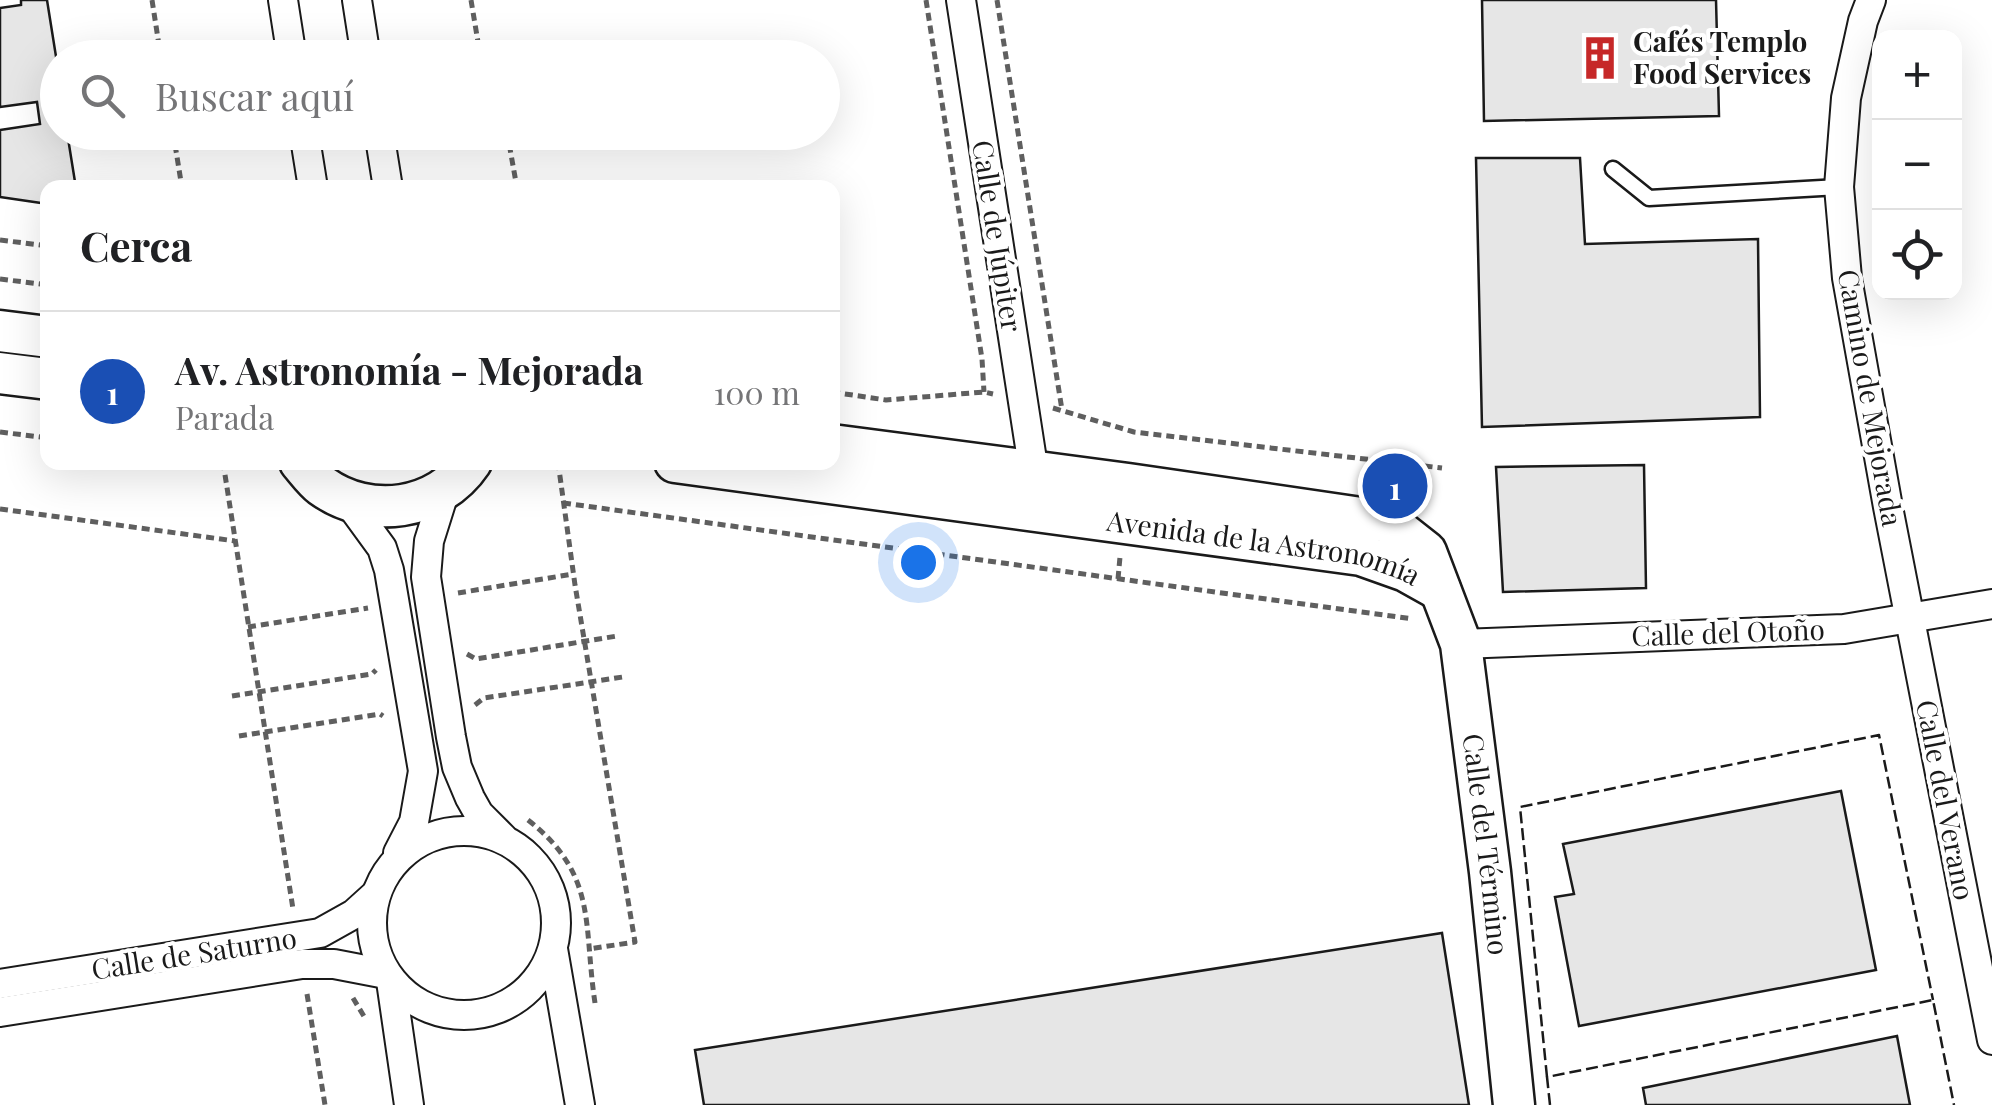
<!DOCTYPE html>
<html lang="es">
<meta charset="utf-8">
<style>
body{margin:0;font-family:"Playfair Display",serif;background:#f6f6f6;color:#202124}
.controls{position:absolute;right:30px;top:30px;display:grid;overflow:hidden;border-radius:20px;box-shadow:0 10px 40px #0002}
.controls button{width:90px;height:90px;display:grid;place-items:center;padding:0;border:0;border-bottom:2px solid #e0e0e0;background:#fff;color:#202124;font:50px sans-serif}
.you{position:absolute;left:918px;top:562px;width:35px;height:35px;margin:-25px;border:8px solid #fff;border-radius:50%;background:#1a73e8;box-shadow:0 0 0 15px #1a73e833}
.badge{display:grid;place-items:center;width:65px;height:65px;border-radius:50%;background:#db2777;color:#fff;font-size:32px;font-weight:700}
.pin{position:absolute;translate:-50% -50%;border:5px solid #fff;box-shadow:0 2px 10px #0006}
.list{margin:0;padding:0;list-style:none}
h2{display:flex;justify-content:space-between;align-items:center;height:130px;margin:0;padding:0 40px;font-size:42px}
h2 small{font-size:32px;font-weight:400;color:#757577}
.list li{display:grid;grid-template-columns:65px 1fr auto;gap:30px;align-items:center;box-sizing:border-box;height:160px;padding:0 40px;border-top:2px solid #e0e0e0}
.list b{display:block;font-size:38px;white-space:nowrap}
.list p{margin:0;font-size:32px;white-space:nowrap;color:#757577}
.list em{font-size:32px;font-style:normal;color:#757577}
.icon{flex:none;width:55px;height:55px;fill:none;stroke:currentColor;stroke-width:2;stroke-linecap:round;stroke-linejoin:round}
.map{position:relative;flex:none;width:1992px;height:1105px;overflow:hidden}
.search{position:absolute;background:#fff;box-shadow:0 10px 40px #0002;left:40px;top:40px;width:800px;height:110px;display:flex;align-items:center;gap:25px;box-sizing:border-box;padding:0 35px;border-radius:55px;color:#757577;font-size:38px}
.panel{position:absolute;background:#fff;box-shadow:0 10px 40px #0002;left:40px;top:180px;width:800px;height:290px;border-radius:20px}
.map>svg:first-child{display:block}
.building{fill:#e6e6e6;stroke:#1a1a1a;stroke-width:2.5}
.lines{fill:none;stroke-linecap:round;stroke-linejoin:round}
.lane-casing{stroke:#1a1a1a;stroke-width:19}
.street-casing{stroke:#1a1a1a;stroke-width:32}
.secondary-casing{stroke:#1a1a1a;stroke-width:45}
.path{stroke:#5f5f5f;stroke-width:5;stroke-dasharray:8 5;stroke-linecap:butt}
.lane{stroke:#fff;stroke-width:14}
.street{stroke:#fff;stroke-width:28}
.secondary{stroke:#fff;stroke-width:40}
.fence{stroke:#1a1a1a;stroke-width:2.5;stroke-dasharray:12 5;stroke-linecap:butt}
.labels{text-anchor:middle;stroke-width:8;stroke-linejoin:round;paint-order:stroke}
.poi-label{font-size:28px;font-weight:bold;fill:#1a1a1a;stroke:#fff;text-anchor:start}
.street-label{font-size:28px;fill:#1a1a1a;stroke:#fff}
</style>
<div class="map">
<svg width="1992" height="1105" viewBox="0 0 1992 1105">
<rect width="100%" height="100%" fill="#fff"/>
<g class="building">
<polygon points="21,0 47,0 58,69 58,132 67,132 76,188 48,188 48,204 0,197 0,130 40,124 37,102 0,107 0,8 21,5"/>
<polygon points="1482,0 1716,0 1719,116 1484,121"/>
<polygon points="1476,158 1580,158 1585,244 1758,239 1760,417 1482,427"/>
<polygon points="1644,465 1646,588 1503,592 1496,467"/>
<polygon points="1841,791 1876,970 1579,1026 1555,897 1574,894 1563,844"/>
<polygon points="1442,933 1469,1105 704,1105 695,1050"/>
<polygon points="1897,1036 1910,1105 1646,1105 1643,1088"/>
</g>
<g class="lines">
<g class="lane-casing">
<polyline id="lane" points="1613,169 1649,198 1839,187"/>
</g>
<g class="street-casing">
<g id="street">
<polyline points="283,0 292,58"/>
<polyline points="357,0 366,58"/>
<polyline points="961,0 1034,473"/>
<polyline points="1871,0 1863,21 1846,98 1839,187 1847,278 1888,507 1992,1040"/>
<polyline points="304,132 313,188"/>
<polyline points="379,132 388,188"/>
<polyline points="445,490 429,541 426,577 451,737 457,767 470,798 479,814 503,838"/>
<polyline points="347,500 382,548 389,570 423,771 414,822 398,853"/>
<polyline points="1461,644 1844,629 1992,604"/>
<circle cx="464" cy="923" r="92"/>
<polyline points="553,949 580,1105"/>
<polyline points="391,981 409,1105"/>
<polyline points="0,984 320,933 354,914 375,895"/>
<polyline points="0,1012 302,964 334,964 386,974"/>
</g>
</g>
<g class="secondary-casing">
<g id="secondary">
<polyline points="0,331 48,337"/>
<polyline points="0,373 48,379"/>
<path id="s1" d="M832,445L1128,484L1388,522L1426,552L1461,644L1490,872L1514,1105"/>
<path d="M300,462C307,470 314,480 322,486C369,520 438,511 471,462"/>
<path id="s2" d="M675,462L1361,555L1406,571L1440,590"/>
</g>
</g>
<g class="path">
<polyline points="152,0 161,58"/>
<polyline points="471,0 478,42 492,58"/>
<polyline points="926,0 982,359 984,392"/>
<polyline points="997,0 1062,410"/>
<polyline points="173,132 182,188"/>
<polyline points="507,132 517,188"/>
<polyline points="0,240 48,246"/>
<polyline points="0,279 48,285"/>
<polyline points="832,392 886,400 984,392 993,394"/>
<polyline points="1053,408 1134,432 1442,468"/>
<polyline points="0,432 48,438"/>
<polyline points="223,462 293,909"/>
<polyline points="558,462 575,585 635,942 589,949"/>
<polyline points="563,503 1413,619"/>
<polyline points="0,509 235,541"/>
<polyline points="1118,579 1120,557"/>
<polyline points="458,593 573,574"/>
<polyline points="248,627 368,608"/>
<polyline points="467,654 476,659 617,636"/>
<polyline points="232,696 372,674 376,670"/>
<polyline points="475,705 484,698 623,677"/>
<polyline points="239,736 380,714 383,716"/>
<path d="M528,820C598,875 583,924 595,1003"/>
<polyline points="307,994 325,1105"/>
<polyline points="353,998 365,1018"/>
</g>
<use href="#lane" class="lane"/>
<use href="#street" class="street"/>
<use href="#secondary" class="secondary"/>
<g class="fence">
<polyline points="1547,1077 1520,807 1879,735 1933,1000"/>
<polyline points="1550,1105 1547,1077 1933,1000 1954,1105"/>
</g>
</g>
<defs>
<g id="building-bare" transform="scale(3.45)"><path d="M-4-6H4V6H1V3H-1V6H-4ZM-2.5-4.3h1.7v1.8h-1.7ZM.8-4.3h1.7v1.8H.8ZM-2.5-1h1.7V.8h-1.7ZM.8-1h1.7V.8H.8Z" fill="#c62828" stroke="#fff" stroke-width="2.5" paint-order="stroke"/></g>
</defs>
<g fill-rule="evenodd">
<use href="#building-bare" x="1600" y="58"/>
</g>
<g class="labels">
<g class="poi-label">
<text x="1633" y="52">Cafés Templo<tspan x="1633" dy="32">Food Services</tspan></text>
</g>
<g class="street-label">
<text transform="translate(997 236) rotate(81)" y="10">Calle de Júpiter</text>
<text transform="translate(1870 398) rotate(80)" y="10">Camino de Mejorada</text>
<text dy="10" stroke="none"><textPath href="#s2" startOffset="595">Avenida de la Astronomía</textPath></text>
<text transform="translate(1728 633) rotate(-2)" y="10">Calle del Otoño</text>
<text transform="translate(1945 800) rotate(79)" y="10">Calle del Verano</text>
<text dy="10" stroke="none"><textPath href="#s1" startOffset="910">Calle del Término</textPath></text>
<text transform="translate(194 954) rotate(-9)" y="10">Calle de Saturno</text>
</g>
</g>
</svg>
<div class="controls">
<button>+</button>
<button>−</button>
<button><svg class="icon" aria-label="locate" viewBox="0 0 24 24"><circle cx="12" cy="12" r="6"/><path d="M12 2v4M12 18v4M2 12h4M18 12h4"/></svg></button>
</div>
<div class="you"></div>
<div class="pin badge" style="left:1395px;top:486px;background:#1a4fb4">1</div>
<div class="search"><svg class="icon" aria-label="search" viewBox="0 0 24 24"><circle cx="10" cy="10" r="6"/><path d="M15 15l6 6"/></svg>Buscar aquí</div>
<section class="panel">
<h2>Cerca<small></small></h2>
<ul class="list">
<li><span class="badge" style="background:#1a4fb4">1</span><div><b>Av. Astronomía - Mejorada</b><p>Parada</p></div><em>100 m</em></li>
</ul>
</section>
</div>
